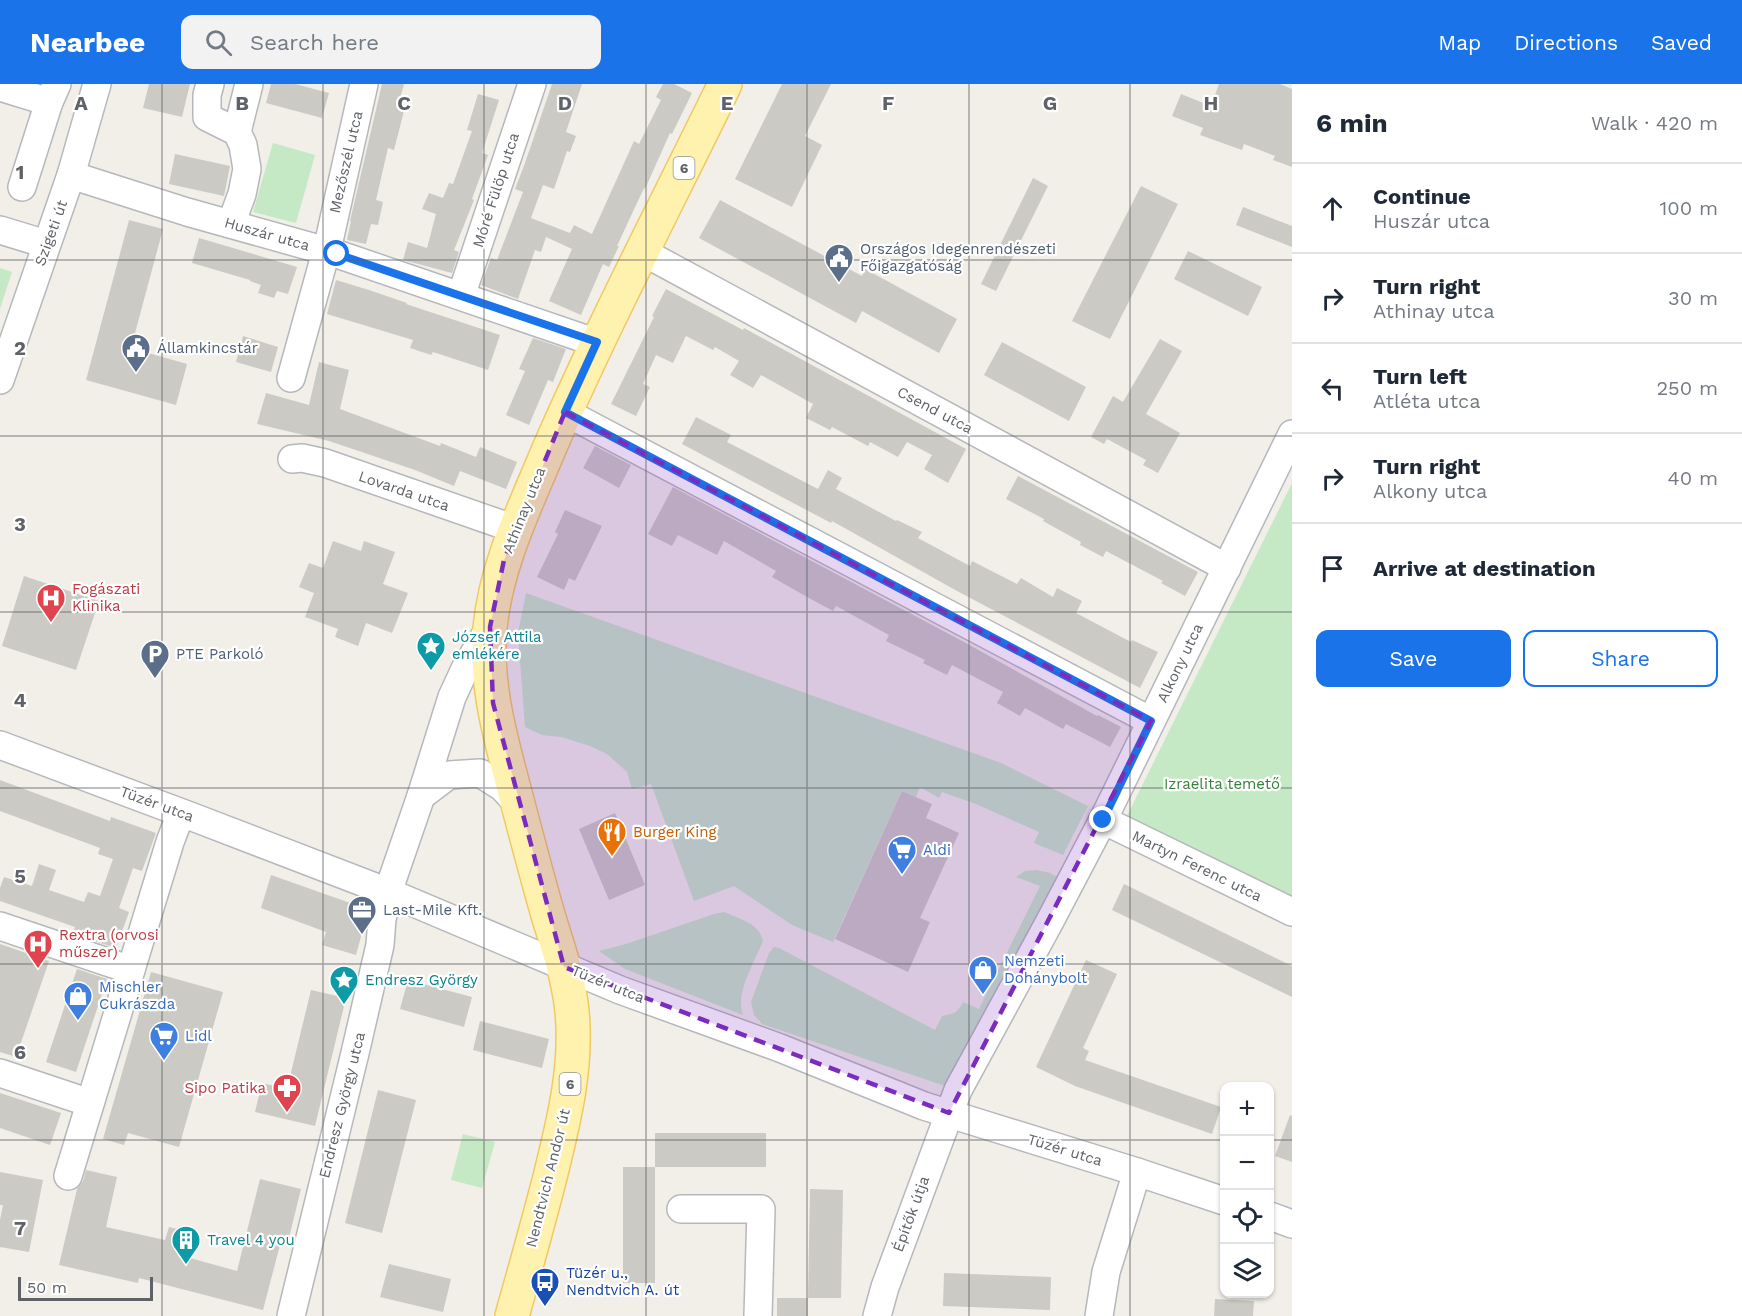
<!DOCTYPE html>
<meta charset="utf-8">
<style>
body{margin:0;font-family:"Work Sans",sans-serif;background:#f2f2f3;color:#1f2937}
.controls{position:absolute;right:18px;bottom:18px;display:grid;overflow:hidden;border-radius:12px;box-shadow:0 2px 4px #0004}
.controls button{width:54px;height:54px;display:grid;place-items:center;padding:0;border:0;border-bottom:2px solid #e0e1e3;background:#fff;color:#1f2937;font:30px sans-serif}
.scale{position:absolute;left:18px;bottom:15px;width:135px;box-sizing:border-box;padding-left:6px;border:3px solid #5f6368;border-top:0;font-size:16px;line-height:21px;white-space:nowrap;color:#5f6368;-webkit-text-stroke:4px #fff;paint-order:stroke}
.stop{position:absolute;width:18px;height:18px;margin:-14px;border:4px solid #1a73e8;border-radius:50%;background:#fff}
.stop.end{background:#1a73e8;border-color:#fff;box-shadow:0 2px 6px #0008}
.list{margin:0;padding:0;list-style:none}
h2{display:flex;justify-content:space-between;align-items:center;height:78px;margin:0;padding:0 24px;font-size:26px}
h2 small{font-size:20px;font-weight:400;color:#747a83}
.list li{display:grid;grid-template-columns:39px 1fr auto;gap:18px;align-items:center;box-sizing:border-box;height:90px;padding:0 24px;border-top:2px solid #e0e1e3}
.list b{display:block;font-size:22px;white-space:nowrap}
.list p{margin:0;font-size:20px;white-space:nowrap;color:#747a83}
.list em{font-size:20px;font-style:normal;color:#747a83}
.actions{display:flex;gap:12px;padding:18px 24px}
.actions a{flex:1;padding:14px 0;border:2px solid #1a73e8;border-radius:12px;text-align:center;font-size:21px;color:#1a73e8}
.actions .main{background:#1a73e8;color:#fff}
.icon{flex:none;width:33px;height:33px;fill:none;stroke:currentColor;stroke-width:2;stroke-linecap:round;stroke-linejoin:round}
.map{position:relative;flex:none;width:1292px;height:1232px;overflow:hidden}
header{display:flex;align-items:center;gap:36px;box-sizing:border-box;height:84px;padding:0 30px;background:#1a73e8;color:#fff}
header strong{font-size:28px}
nav{display:flex;gap:33px;margin-inline-start:auto;font-size:21px}
.search{width:420px;height:54px;background:#f2f2f3;display:flex;align-items:center;gap:15px;box-sizing:border-box;padding:0 21px;border-radius:12px;color:#747a83;font-size:22px}
main{display:flex}
aside{flex:1;background:#fff}
.map>svg:first-child{display:block}
.green{fill:#c5e8c5}
.building{fill:#cccac5}
.lines{fill:none;stroke-linecap:round;stroke-linejoin:round}
.minor-casing{stroke:#b5b8bc;stroke-width:30}
.major-casing{stroke:#f2c960;stroke-width:36}
.minor{stroke:#fff;stroke-width:27}
.major{stroke:#fff2af;stroke-width:33}
.route{stroke:#1a73e8;stroke-width:8}
.marked{fill:#7b2cbf;fill-opacity:0.2;stroke:#7b2cbf;stroke-width:4.5;stroke-dasharray:12 8;stroke-linejoin:round}
.grid{fill:none;stroke:#5f6368;stroke-width:1.5;stroke-opacity:0.55}
.labels{text-anchor:middle;stroke-width:4.5;stroke-linejoin:round;paint-order:stroke}
.shield{fill:#fff;stroke:#8f9295;stroke-width:1.5}
.shield-label{font-size:14px;font-weight:bold;fill:#5f6368}
.street-label{font-size:15px;fill:#5f6368;stroke:#fff}
.service-label{font-size:15px;fill:#4e5e75;stroke:#fff;text-anchor:start}
.health-label{font-size:15px;fill:#be3a42;stroke:#fff;text-anchor:start}
.culture-label{font-size:15px;fill:#0d838f;stroke:#fff;text-anchor:start}
.park-label{font-size:15px;fill:#348238;stroke:#fff}
.food-label{font-size:15px;fill:#c56008;stroke:#fff;text-anchor:start}
.shop-label{font-size:15px;fill:#366cbe;stroke:#fff;text-anchor:start}
.transit-label{font-size:15px;fill:#164399;stroke:#fff;text-anchor:start}
.grid-label{font-size:20px;text-anchor:middle;font-weight:bold;fill:#5f6368;stroke:#fff;stroke-width:4.5;stroke-linejoin:round;paint-order:stroke}
</style>
<header>
<strong>Nearbee</strong>
<div class="search"><svg class="icon" aria-label="search" viewBox="0 0 24 24"><circle cx="10" cy="10" r="6"/><path d="M15 15l6 6"/></svg>Search here</div>
<nav><a>Map</a><a>Directions</a><a>Saved</a></nav>
</header>
<main>
<div class="map">
<svg width="1292" height="1232" viewBox="0 0 1292 1232">
<rect width="100%" height="100%" fill="#f1efe8"/>
<g class="green">
<polygon points="273,59 315,71 296,139 253,128"/>
<polygon points="0,184 12,188 0,225"/>
<polygon points="1292,399 1292,812 1127,732"/>
<polygon points="526,509 1001,679 1088,722 1063,771 1034,759 1039,748 976,720 942,708 939,714 920,703 916,713 902,707 833,858 792,841 734,802 694,817 651,700 632,705 627,688 607,670 590,662 561,653 542,651 525,643 518,549"/>
<path d="M1037,786L1050,789L1060,794L948,1003L762,940L754,931L751,918L769,869L774,863L779,864L935,946L942,932C953,930 958,929 963,918L979,925L1040,802L1016,793L1025,787Z"/>
<path d="M724,828C740,835 759,839 763,857C754,879 735,909 743,931L625,885L599,867L626,860L714,830Z"/>
<polygon points="463,1050 495,1058 482,1104 451,1096"/>
</g>
<g class="building">
<polygon points="149,0 190,0 182,33 143,24"/>
<polygon points="271,0 295,0 329,9 322,34 266,19"/>
<polygon points="382,0 404,0 398,22 405,23 394,66 388,64 376,116 383,118 378,141 371,140 366,160 347,156 351,137 350,137"/>
<polygon points="552,0 582,0 566,48 576,52 570,68 567,67 554,105 543,101 531,134 570,149 574,141 592,150 634,57 639,60 661,16 656,13 663,0 674,0 692,9 672,50 670,49 645,105 644,104 617,162 619,162 609,183 603,180 581,231 549,217 572,165 546,153 541,168 535,166 518,215 481,201 491,174 497,176 523,108 515,105 525,79"/>
<polygon points="782,0 831,0 805,52 822,61 792,123 735,95"/>
<polygon points="1219,0 1280,0 1292,5 1292,83 1273,76 1275,72 1244,60 1242,66 1200,51 1203,44 1172,32 1181,10 1211,22"/>
<polygon points="478,10 499,16 482,69 488,71 472,115 474,116 454,166 459,168 452,189 403,176 408,158 427,164 436,130 422,125 429,109 443,114 449,99 453,100 472,47 467,46"/>
<polygon points="175,70 230,82 224,112 169,100"/>
<polygon points="1033,94 1048,102 996,207 981,200"/>
<polygon points="1141,102 1178,120 1110,255 1072,237"/>
<polygon points="720,116 862,192 865,185 957,235 939,269 862,227 856,239 699,154"/>
<polygon points="1243,123 1292,142 1292,163 1236,141"/>
<polygon points="129,136 163,145 131,264 187,280 176,321 86,296"/>
<polygon points="199,154 297,183 288,210 277,207 274,214 258,209 261,201 250,197 250,196 192,179"/>
<polygon points="1188,167 1262,203 1248,232 1174,195"/>
<polygon points="336,196 369,206 407,219 406,220 500,251 488,286 433,268 431,271 410,264 413,256 327,230"/>
<polygon points="666,205 743,246 744,244 966,365 948,399 924,385 932,371 907,358 898,373 870,358 868,362 832,343 830,346 806,334 813,320 761,291 753,304 730,291 739,277 715,263 713,266 686,252 673,279 656,271 643,300 650,303 636,332 611,320 654,233 652,232"/>
<polygon points="243,252 278,263 271,288 236,278"/>
<polygon points="533,254 566,265 553,298 548,296 529,341 506,331 525,287 519,285"/>
<polygon points="1160,255 1182,267 1146,330 1180,349 1158,389 1143,381 1146,376 1107,355 1104,360 1091,353 1113,312 1123,318"/>
<polygon points="1002,258 1086,303 1069,337 984,291"/>
<polygon points="319,278 349,286 340,325 440,362 441,359 476,373 480,363 517,378 506,405 460,387 454,402 415,386 329,357 257,340 266,309 309,321"/>
<polygon points="696,333 731,351 727,358 818,405 828,386 842,394 836,405 896,437 897,436 922,448 918,454 970,482 972,477 1017,500 1021,494 1053,513 1057,504 1082,517 1076,529 1131,558 1132,556 1158,568 1140,604 957,507 832,437 831,439 682,360"/>
<polygon points="595,362 631,381 619,404 583,384"/>
<polygon points="1018,392 1198,488 1185,512 1161,499 1163,497 1106,467 1103,473 1080,461 1081,458 1043,437 1044,435 1006,415"/>
<polygon points="673,403 964,558 1097,632 1098,631 1121,643 1110,663 1066,640 1063,645 1025,624 1020,632 997,619 1003,608 952,581 947,591 923,579 925,576 886,557 889,551 836,522 833,527 809,514 772,493 776,487 724,457 717,471 678,451 672,462 648,450"/>
<polygon points="565,426 602,442 575,497 569,494 564,506 537,493 558,450 555,448"/>
<polygon points="333,457 361,467 364,457 395,468 383,500 408,509 392,549 366,539 358,562 335,553 338,545 305,533 314,509 299,503 309,479 323,484"/>
<polygon points="24,492 99,517 76,586 2,562"/>
<polygon points="0,696 110,737 111,733 156,749 142,787 133,784 119,824 129,828 116,864 73,850 75,843 0,817 0,804 4,793 32,802 39,780 56,786 49,806 84,818 88,808 100,812 113,775 98,770 100,764 0,727"/>
<polygon points="902,707 932,720 926,734 959,749 920,834 930,838 908,888 835,855"/>
<polygon points="615,729 645,801 609,816 579,745"/>
<polygon points="271,791 356,821 366,834 356,871 322,861 326,848 261,824"/>
<polygon points="1124,800 1292,882 1292,913 1112,826"/>
<polygon points="0,860 49,877 16,973 0,968"/>
<polygon points="1086,876 1117,890 1083,964 1089,967 1085,976 1221,1023 1212,1050 1075,1002 1036,983"/>
<polygon points="77,885 107,895 76,988 46,978"/>
<polygon points="151,888 223,908 179,1063 128,1049 124,1061 103,1055"/>
<polygon points="408,896 472,913 464,943 400,925"/>
<polygon points="311,906 346,914 315,1042 255,1028 262,999 287,1005"/>
<polygon points="480,937 549,955 542,984 473,966"/>
<polygon points="378,1006 416,1016 382,1149 345,1139"/>
<polygon points="0,1009 61,1029 50,1061 0,1044"/>
<polygon points="1290,1031 1292,1032 1292,1078 1275,1072"/>
<polygon points="655,1049 766,1049 766,1083 655,1083 655,1199 623,1199 623,1083 655,1083"/>
<polygon points="86,1086 117,1093 106,1143 165,1156 169,1143 196,1150 190,1174 237,1187 260,1095 301,1105 287,1162 280,1161 263,1226 139,1194 138,1199 59,1181 77,1105 83,1097"/>
<polygon points="0,1088 43,1096 29,1168 0,1163 0,1136 3,1121 0,1121"/>
<polygon points="810,1105 843,1106 841,1214 808,1214"/>
<polygon points="389,1180 451,1195 443,1228 380,1213"/>
<polygon points="944,1189 1051,1193 1050,1226 943,1222"/>
<rect x="777" y="1214" width="31" height="18"/>
<polygon points="1215,1215 1254,1217 1253,1232 1214,1232"/>
</g>
<g class="lines">
<g class="minor-casing">
<g id="minor">
<polyline points="210,0 207,11 207,33 237,48 243,61 247,85 242,110 231,140"/>
<polyline points="0,3 49,18 57,0"/>
<polyline points="237,48 249,0"/>
<polyline points="71,91 187,128 337,170 597,259"/>
<polyline points="22,103 49,18"/>
<polyline points="0,146 46,160"/>
<polyline points="643,168 1227,484"/>
<polyline points="461,212 532,0"/>
<polyline points="291,294 329,157 364,0"/>
<polyline points="0,296 71,91 97,0"/>
<polyline points="565,328 1151,637"/>
<polyline points="292,375 302,374 325,379 515,445"/>
<polyline points="0,661 190,732 388,808 620,906 780,964 924,1022 1137,1088 1224,1117"/>
<polyline points="421,712 449,691 480,689 502,703 517,719"/>
<polyline points="1103,736 1292,828"/>
<polyline points="0,842 131,886"/>
<polyline points="0,989 90,1019"/>
<polyline points="68,1092 170,758 181,729"/>
<polyline points="681,1125 761,1125 758,1232"/>
<polyline points="1270,1132 1292,1140"/>
<polyline points="291,1232 355,969 380,861 382,835 388,808 421,712 452,613 465,585 490,543"/>
<polyline points="877,1232 885,1203 958,1006 1050,837 1103,736 1292,350"/>
<polyline points="1099,1232 1106,1188 1137,1088"/>
</g>
</g>
<g class="major-casing">
<path id="major" d="M512,1232C525,1186 538,1140 550,1093C564,1037 579,977 571,919C567,889 557,860 548,831C536,789 525,747 514,705C500,652 485,600 490,544C496,481 525,423 549,365C603,241 666,121 725,0"/>
</g>
<use href="#minor" class="minor"/>
<use href="#major" class="major"/>
</g>
<g class="lines">
<polyline class="route" points="337,170 597,258 565,328 1151,637 1103,736"/>
</g>
<path class="marked" d="M565,328L1151,637L949,1029L564,883L493,619L490,543L504,476Z"/>
<path class="grid" d="M162,0V1232M323,0V1232M484,0V1232M646,0V1232M807,0V1232M969,0V1232M1130,0V1232M0,176H1292M0,352H1292M0,528H1292M0,704H1292M0,880H1292M0,1056H1224M1270,1056H1292"/>
<defs>
<g id="civic-pin" transform="scale(1.5)"><path d="M0 17L-7.5 6A9.5 9.5 0 1 1 7.5 6Z" fill="#5c6f8a" stroke="#fff"/><path d="M-.6-6.5H3V-4.5H.6V-3L4-1V1h2V6H-6V1h2V-1L-.6-3ZM-1.2 2.5V6h2.4V2.5Z" fill="#fff"/></g>
<g id="hospital-pin" transform="scale(1.5)"><path d="M0 17L-7.5 6A9.5 9.5 0 1 1 7.5 6Z" fill="#e0444e" stroke="#fff"/><path d="M-5-5h3v3.5h4V-5h3V5h-3V1.5h-4V5h-3Z" fill="#fff"/></g>
<g id="sight-pin" transform="scale(1.5)"><path d="M0 17L-7.5 6A9.5 9.5 0 1 1 7.5 6Z" fill="#0f9aa8" stroke="#fff"/><path d="M0-6L1.8-2.2L6-1.7L2.9 1.2L3.7 5.4L0 3.3L-3.7 5.4L-2.9 1.2L-6-1.7L-1.8-2.2Z" fill="#fff"/></g>
<g id="parking-pin" transform="scale(1.5)"><path d="M0 17L-7.5 6A9.5 9.5 0 1 1 7.5 6Z" fill="#5c6f8a" stroke="#fff"/><path d="M-3.5-5.5H1a3.5 3.5 0 0 1 0 7H-1V5.5H-3.5ZM-1-3.4V-.6H.8a1.4 1.4 0 0 0 0-2.8Z" fill="#fff"/></g>
<g id="restaurant-pin" transform="scale(1.5)"><path d="M0 17L-7.5 6A9.5 9.5 0 1 1 7.5 6Z" fill="#e8710a" stroke="#fff"/><path d="M-5-6h1v4h1v-4h1v4h1v-4h1v5L-1.5 .5V6h-2V.5L-5-1ZM5-6V6H3V1.5H1.5Q1.5-4 5-6Z" fill="#fff"/></g>
<g id="supermarket-pin" transform="scale(1.5)"><path d="M0 17L-7.5 6A9.5 9.5 0 1 1 7.5 6Z" fill="#3f7fe0" stroke="#fff"/><path d="M-6-5.5h2.5l.6 2H6L4.5 2H-2.5L-4.4-4H-6ZM-1.5 3.2a1.3 1.3 0 1 0 .1 0ZM3 3.2a1.3 1.3 0 1 0 .1 0Z" fill="#fff"/></g>
<g id="office-pin" transform="scale(1.5)"><path d="M0 17L-7.5 6A9.5 9.5 0 1 1 7.5 6Z" fill="#5c6f8a" stroke="#fff"/><path d="M-6-3h4V-5.5h4V-3h4V5H-6ZM-1-4.5V-3h2v-1.5ZM-6 0V1H6V0Z" fill="#fff"/></g>
<g id="shop-pin" transform="scale(1.5)"><path d="M0 17L-7.5 6A9.5 9.5 0 1 1 7.5 6Z" fill="#3f7fe0" stroke="#fff"/><path d="M-5-2.5h2.3a2.7 3.5 0 0 1 5.4 0H5L5.5 6h-11ZM-1.5-2.5h3a1.5 2.3 0 0 0-3 0Z" fill="#fff"/></g>
<g id="pharmacy-pin" transform="scale(1.5)"><path d="M0 17L-7.5 6A9.5 9.5 0 1 1 7.5 6Z" fill="#e0444e" stroke="#fff"/><path d="M-2-6h4v4h4v4h-4v4h-4v-4h-4v-4h4Z" fill="#fff"/></g>
<g id="building-pin" transform="scale(1.5)"><path d="M0 17L-7.5 6A9.5 9.5 0 1 1 7.5 6Z" fill="#0f9aa8" stroke="#fff"/><path d="M-4-6H4V6H1V3H-1V6H-4ZM-2.5-4.3h1.7v1.8h-1.7ZM.8-4.3h1.7v1.8H.8ZM-2.5-1h1.7V.8h-1.7ZM.8-1h1.7V.8H.8Z" fill="#fff"/></g>
<g id="bus-pin" transform="scale(1.5)"><path d="M0 17L-7.5 6A9.5 9.5 0 1 1 7.5 6Z" fill="#1a4fb4" stroke="#fff"/><path d="M-5-6H5V4H4V6H2V4H-2V6H-4V4H-5ZM-3.5-4V0h7V-4ZM-3.5 1.2v1.5H-2V1.2ZM2 1.2v1.5H3.5V1.2Z" fill="#fff"/></g>
</defs>
<g fill-rule="evenodd">
<use href="#civic-pin" x="839" y="174"/>
<use href="#civic-pin" x="136" y="264"/>
<use href="#hospital-pin" x="51" y="514"/>
<use href="#sight-pin" x="431" y="562"/>
<use href="#parking-pin" x="155" y="570"/>
<use href="#restaurant-pin" x="612" y="748"/>
<use href="#supermarket-pin" x="902" y="766"/>
<use href="#office-pin" x="362" y="826"/>
<use href="#hospital-pin" x="38" y="860"/>
<use href="#shop-pin" x="983" y="886"/>
<use href="#sight-pin" x="344" y="896"/>
<use href="#shop-pin" x="78" y="912"/>
<use href="#supermarket-pin" x="164" y="952"/>
<use href="#pharmacy-pin" x="287" y="1004"/>
<use href="#building-pin" x="186" y="1156"/>
<use href="#bus-pin" x="545" y="1198"/>
</g>
<g class="labels">
<g class="shield">
<rect x="673.5" y="73" width="21" height="22" rx="4.5"/>
<rect x="559.5" y="989" width="21" height="22" rx="4.5"/>
</g>
<g class="shield-label">
<text x="684" y="89">6</text>
<text x="570" y="1005">6</text>
</g>
<g class="street-label">
<text transform="translate(346 78) rotate(-77)" y="5">Mezőszél utca</text>
<text transform="translate(496 106) rotate(-72)" y="5">Móré Fülöp utca</text>
<text transform="translate(51 149) rotate(-70)" y="5">Szigeti út</text>
<text transform="translate(267 150) rotate(16)" y="5">Huszár utca</text>
<text transform="translate(935 326) rotate(28)" y="5">Csend utca</text>
<text transform="translate(404 407) rotate(19)" y="5">Lovarda utca</text>
<text transform="translate(524 426) rotate(-68)" y="5">Athinay utca</text>
<text transform="translate(1180 579) rotate(-64)" y="5">Alkony utca</text>
<text transform="translate(157 720) rotate(20)" y="5">Tüzér utca</text>
<text transform="translate(1197 782) rotate(26)" y="5">Martyn Ferenc utca</text>
<text transform="translate(608 900) rotate(22)" y="5">Tüzér utca</text>
<text transform="translate(342 1021) rotate(-76)" y="5">Endresz György utca</text>
<text transform="translate(1065 1066) rotate(17)" y="5">Tüzér utca</text>
<text transform="translate(548 1094) rotate(-76)" y="5">Nendtvich Andor út</text>
<text transform="translate(911 1130) rotate(-70)" y="5">Építők útja</text>
</g>
<g class="service-label">
<text x="860" y="170">Országos Idegenrendészeti<tspan x="860" dy="17">Főigazgatóság</tspan></text>
<text x="157" y="269">Államkincstár</text>
<text x="176" y="575">PTE Parkoló</text>
<text x="383" y="831">Last-Mile Kft.</text>
</g>
<g class="health-label">
<text x="72" y="510">Fogászati<tspan x="72" dy="17">Klinika</tspan></text>
<text x="59" y="856">Rextra (orvosi<tspan x="59" dy="17">műszer)</tspan></text>
<text x="266" y="1009" text-anchor="end">Sipo Patika</text>
</g>
<g class="culture-label">
<text x="452" y="558">József Attila<tspan x="452" dy="17">emlékére</tspan></text>
<text x="365" y="901">Endresz György</text>
<text x="207" y="1161">Travel 4 you</text>
</g>
<g class="park-label">
<text x="1222" y="705">Izraelita temető</text>
</g>
<g class="food-label">
<text x="633" y="753">Burger King</text>
</g>
<g class="shop-label">
<text x="923" y="771">Aldi</text>
<text x="1004" y="882">Nemzeti<tspan x="1004" dy="17">Dohánybolt</tspan></text>
<text x="99" y="908">Mischler<tspan x="99" dy="17">Cukrászda</tspan></text>
<text x="185" y="957">Lidl</text>
</g>
<g class="transit-label">
<text x="566" y="1194">Tüzér u.,<tspan x="566" dy="17">Nendtvich A. út</tspan></text>
</g>
</g>
<g class="grid-label">
<text x="81" y="26">A</text>
<text x="242" y="26">B</text>
<text x="404" y="26">C</text>
<text x="565" y="26">D</text>
<text x="727" y="26">E</text>
<text x="888" y="26">F</text>
<text x="1050" y="26">G</text>
<text x="1211" y="26">H</text>
<text x="20" y="95">1</text>
<text x="20" y="271">2</text>
<text x="20" y="447">3</text>
<text x="20" y="623">4</text>
<text x="20" y="799">5</text>
<text x="20" y="975">6</text>
<text x="20" y="1151">7</text>
</g>
</svg>
<div class="controls">
<button>+</button>
<button>−</button>
<button><svg class="icon" aria-label="locate" viewBox="0 0 24 24"><circle cx="12" cy="12" r="6"/><path d="M12 2v4M12 18v4M2 12h4M18 12h4"/></svg></button>
<button><svg class="icon" aria-label="layers" viewBox="0 0 24 24"><path d="M12 4l9 5-9 5-9-5zM3 14l9 5 9-5"/></svg></button>
</div>
<div class="scale">50 m</div>
<div class="stop" style="left:337px;top:170px"></div>
<div class="stop end" style="left:1103px;top:736px"></div>
</div>
<aside>
<h2>6 min<small>Walk · 420 m</small></h2>
<ul class="list">
<li><svg class="icon" aria-label="ahead" viewBox="0 0 24 24"><path d="M12 20V5M6 11l6-6 6 6"/></svg><div><b>Continue</b><p>Huszár utca</p></div><em>100 m</em></li>
<li><svg class="icon" aria-label="right" viewBox="0 0 24 24"><path d="M7 20v-9h11M14 6l5 5-5 5"/></svg><div><b>Turn right</b><p>Athinay utca</p></div><em>30 m</em></li>
<li><svg class="icon" aria-label="left" viewBox="0 0 24 24"><path d="M17 20v-9H6M10 6l-5 5 5 5"/></svg><div><b>Turn left</b><p>Atléta utca</p></div><em>250 m</em></li>
<li><svg class="icon" aria-label="right" viewBox="0 0 24 24"><path d="M7 20v-9h11M14 6l5 5-5 5"/></svg><div><b>Turn right</b><p>Alkony utca</p></div><em>40 m</em></li>
<li><svg class="icon" aria-label="arrive" viewBox="0 0 24 24"><path d="M6 21V4h12l-3 4 3 4H6"/></svg><div><b>Arrive at destination</b></div></li>
</ul>
<div class="actions"><a class="main">Save</a><a>Share</a></div>
</aside>
</main>
